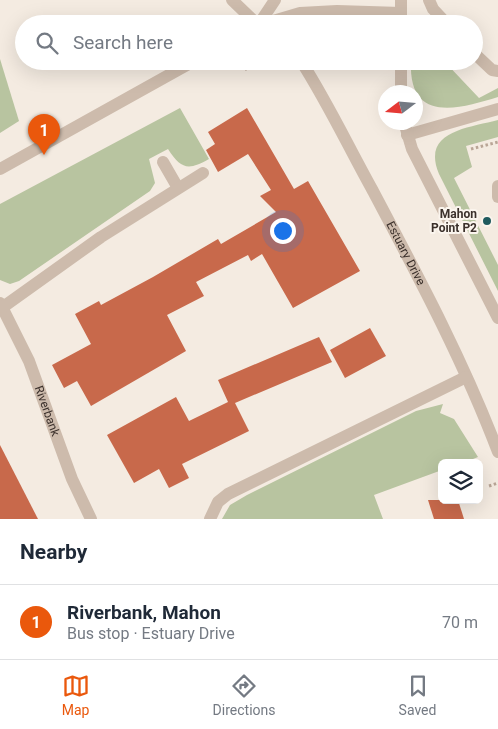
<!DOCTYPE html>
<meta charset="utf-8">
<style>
body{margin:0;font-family:Roboto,sans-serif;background:#f2f2f3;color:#1f2937}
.controls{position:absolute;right:15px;bottom:15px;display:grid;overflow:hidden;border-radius:8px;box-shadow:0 5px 20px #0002}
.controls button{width:45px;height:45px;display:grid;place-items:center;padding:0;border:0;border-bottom:1px solid #e0e1e3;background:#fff;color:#1f2937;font:25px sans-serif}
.compass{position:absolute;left:378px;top:85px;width:45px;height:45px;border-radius:50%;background:#fff;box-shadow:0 5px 20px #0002;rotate:254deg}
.you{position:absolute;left:282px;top:230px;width:18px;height:18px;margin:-12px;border:4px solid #fff;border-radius:50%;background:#1a73e8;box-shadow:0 0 0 8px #1a73e833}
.badge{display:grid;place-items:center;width:32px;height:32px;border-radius:50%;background:#ea580c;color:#fff;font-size:16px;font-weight:700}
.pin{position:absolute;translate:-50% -41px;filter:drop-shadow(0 1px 2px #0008)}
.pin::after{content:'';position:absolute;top:26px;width:18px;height:15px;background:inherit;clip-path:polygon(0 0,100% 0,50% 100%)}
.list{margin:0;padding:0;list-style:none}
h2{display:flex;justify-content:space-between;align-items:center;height:65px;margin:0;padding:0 20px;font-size:21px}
h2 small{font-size:16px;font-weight:400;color:#747a83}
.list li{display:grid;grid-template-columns:32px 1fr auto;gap:15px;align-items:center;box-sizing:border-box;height:75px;padding:0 20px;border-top:1px solid #e0e1e3}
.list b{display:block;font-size:19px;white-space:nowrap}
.list p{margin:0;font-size:16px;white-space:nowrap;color:#747a83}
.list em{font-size:16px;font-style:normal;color:#747a83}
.icon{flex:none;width:28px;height:28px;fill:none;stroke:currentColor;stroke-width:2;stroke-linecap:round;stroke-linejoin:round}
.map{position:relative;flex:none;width:498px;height:519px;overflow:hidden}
.search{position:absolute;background:#fff;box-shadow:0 5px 20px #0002;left:15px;right:15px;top:15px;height:55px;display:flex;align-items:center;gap:12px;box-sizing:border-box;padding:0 18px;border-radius:28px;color:#747a83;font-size:19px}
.sheet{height:140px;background:#fff}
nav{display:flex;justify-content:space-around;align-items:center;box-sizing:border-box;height:70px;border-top:1px solid #e0e1e3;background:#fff;font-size:14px;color:#747a83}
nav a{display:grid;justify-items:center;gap:2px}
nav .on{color:#ea580c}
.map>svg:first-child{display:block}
.green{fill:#b8c4a0}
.building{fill:#c8694b}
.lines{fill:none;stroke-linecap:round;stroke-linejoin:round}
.path{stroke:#b9a596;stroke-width:3;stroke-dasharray:2.5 2.5;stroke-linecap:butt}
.minor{stroke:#cdbbac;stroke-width:12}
.poi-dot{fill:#1f5a5e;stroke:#fbf5ee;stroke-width:2}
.labels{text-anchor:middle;stroke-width:4;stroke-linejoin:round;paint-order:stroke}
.poi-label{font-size:12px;font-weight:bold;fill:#3b302b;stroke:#fbf5ee;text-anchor:end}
.street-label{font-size:12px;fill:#3b302b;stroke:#fbf5ee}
</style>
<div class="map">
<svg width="498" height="519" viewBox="0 0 498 519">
<rect width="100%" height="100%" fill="#f4ebe1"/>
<g class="green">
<polygon points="0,59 19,121 0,133"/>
<path d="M411,61H444L479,98L498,88V97C459,109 408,124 411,61Z"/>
<path d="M180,108L209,159C188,171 181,169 168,149L149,159L155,183L150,191L19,281L10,284L0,280V204Z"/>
<path d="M498,120V137L466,146L472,167L454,178L498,265V291L439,174C421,131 468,128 498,120Z"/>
<polygon points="443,404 440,413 454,419 478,457 463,463 442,463 442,470 374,495 383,519 222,519 230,505 247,495 416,411"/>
</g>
<g class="building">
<polygon points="247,108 294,189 308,181 360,271 293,308 262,254 251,261 248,255 196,282 204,296 167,315 186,351 91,406 77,381 64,388 52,365 91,344 75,314 99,301 101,305 153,277 218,239 221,244 276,212 260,196 271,190 248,154 218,172 206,150 215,144 208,132"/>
<polygon points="370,328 386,356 345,378 330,350"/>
<polygon points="319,337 332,362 235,403 249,431 182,464 189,478 169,488 159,469 134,483 107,435 176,397 189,421 228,402 218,380"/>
<polygon points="0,445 38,519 0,519"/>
<polygon points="428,500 458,500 464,519 434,519"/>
</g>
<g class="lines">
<g class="path">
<polyline points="208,22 209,24"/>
<polyline points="240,61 247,70"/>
<polyline points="471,149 498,142"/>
<polyline points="489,486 498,483"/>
</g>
<g class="minor">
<polyline points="232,0 257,24"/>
<polyline points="429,0 433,9 447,24"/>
<polyline points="259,24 275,0"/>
<polyline points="263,24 300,13 337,11 401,13"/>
<polyline points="401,24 401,0"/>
<polyline points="474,53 492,70 498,71"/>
<path id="s1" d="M301,61C328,103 349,148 373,191C418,276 464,362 498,452"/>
<polyline points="401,61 401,92"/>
<polyline points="404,122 412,149 498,318"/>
<polyline points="407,135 498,109"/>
<polyline points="163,162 178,188"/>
<polyline points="0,169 194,61"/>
<polyline points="498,186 498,197"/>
<path id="s2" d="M0,303L29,361L72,479L91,519"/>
<polyline points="3,307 101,237 203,173"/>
<polyline points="210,519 218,502 228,494 466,377"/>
</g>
</g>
<circle class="poi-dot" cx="487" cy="221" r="5"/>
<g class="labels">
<g class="poi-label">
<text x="477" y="218">Mahon<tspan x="477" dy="14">Point P2</tspan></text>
</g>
<g class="street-label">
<text dy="4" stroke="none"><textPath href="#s1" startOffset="219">Estuary Drive</textPath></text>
<text dy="4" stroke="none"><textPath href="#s2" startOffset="118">Riverbank</textPath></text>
</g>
</g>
</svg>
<div class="controls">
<button><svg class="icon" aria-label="layers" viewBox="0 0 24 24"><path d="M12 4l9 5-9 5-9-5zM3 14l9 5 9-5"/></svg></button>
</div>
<svg class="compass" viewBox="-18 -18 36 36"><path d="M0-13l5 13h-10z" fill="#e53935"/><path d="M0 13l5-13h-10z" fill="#747a83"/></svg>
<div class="you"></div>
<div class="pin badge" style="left:44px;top:155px">1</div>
<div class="search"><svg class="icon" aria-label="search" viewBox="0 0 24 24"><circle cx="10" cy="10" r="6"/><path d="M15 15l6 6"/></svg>Search here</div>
</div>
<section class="sheet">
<h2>Nearby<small></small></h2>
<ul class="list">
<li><span class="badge">1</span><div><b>Riverbank, Mahon</b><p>Bus stop · Estuary Drive</p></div><em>70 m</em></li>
</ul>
</section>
<nav>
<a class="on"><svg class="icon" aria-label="map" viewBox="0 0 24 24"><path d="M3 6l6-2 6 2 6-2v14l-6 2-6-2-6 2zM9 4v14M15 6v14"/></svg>Map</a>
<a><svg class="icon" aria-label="directions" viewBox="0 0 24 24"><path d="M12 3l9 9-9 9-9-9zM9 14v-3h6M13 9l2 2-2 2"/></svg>Directions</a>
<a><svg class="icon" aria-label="saved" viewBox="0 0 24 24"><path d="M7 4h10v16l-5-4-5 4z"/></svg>Saved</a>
</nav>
